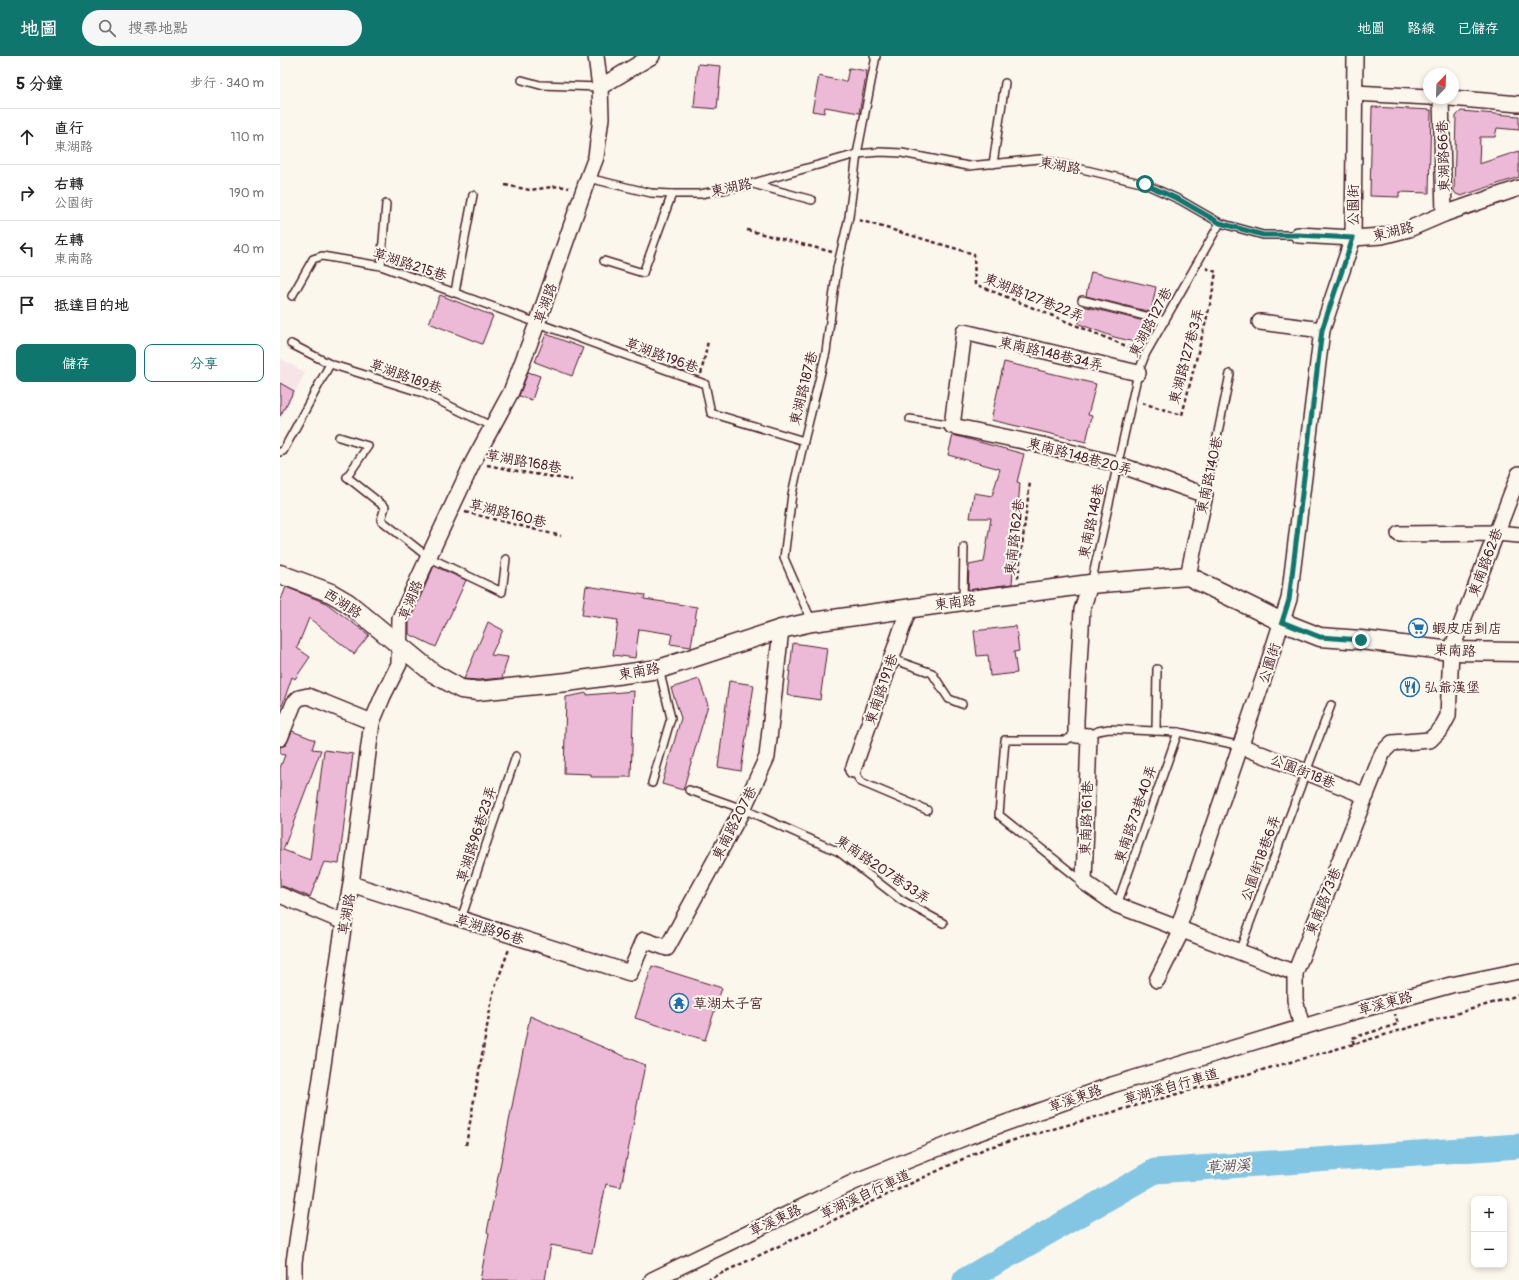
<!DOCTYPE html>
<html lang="zh-TW">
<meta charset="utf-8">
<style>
body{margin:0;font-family:Pangolin,"LXGW WenKai TC",sans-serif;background:#f6f6f6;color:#222}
.controls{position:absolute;right:12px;bottom:12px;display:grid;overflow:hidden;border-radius:8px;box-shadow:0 2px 6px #0003}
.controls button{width:36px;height:36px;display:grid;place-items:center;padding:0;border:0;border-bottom:1px solid #e0e0e0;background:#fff;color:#222;font:20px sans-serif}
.compass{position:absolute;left:1143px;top:12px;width:36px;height:36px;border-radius:50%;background:#fff;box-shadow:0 2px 6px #0003;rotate:23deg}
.stop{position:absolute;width:12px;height:12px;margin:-9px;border:3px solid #0f766e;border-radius:50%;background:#fff}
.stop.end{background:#0f766e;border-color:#fff;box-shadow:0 1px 4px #0008}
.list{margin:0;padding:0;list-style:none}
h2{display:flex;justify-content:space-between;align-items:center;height:52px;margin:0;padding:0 16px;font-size:17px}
h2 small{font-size:13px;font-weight:400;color:#767676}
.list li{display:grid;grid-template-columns:26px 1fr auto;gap:12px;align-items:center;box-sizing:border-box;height:56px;padding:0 16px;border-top:1px solid #e0e0e0}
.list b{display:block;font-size:15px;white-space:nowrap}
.list p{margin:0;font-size:13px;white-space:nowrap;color:#767676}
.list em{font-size:13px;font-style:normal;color:#767676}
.actions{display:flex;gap:8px;padding:12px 16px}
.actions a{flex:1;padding:9px 0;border:1px solid #0f766e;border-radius:8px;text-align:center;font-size:14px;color:#0f766e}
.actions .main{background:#0f766e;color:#fff}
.icon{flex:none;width:22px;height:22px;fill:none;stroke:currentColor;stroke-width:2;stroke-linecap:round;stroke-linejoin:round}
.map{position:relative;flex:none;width:1239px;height:1224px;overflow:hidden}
header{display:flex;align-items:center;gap:24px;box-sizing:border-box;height:56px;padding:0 20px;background:#0f766e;color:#fff}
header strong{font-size:19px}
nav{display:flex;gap:22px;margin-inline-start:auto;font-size:14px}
.search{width:280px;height:36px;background:#f6f6f6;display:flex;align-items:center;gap:10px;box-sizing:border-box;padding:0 14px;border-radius:22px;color:#767676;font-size:15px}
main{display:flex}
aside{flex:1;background:#fff}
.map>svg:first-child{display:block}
.built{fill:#f6e4e6}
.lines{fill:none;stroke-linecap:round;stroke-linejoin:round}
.river{stroke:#83c6e4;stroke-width:25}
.building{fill:#ecb9d7;stroke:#4a1f2b}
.service-casing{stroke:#4a1f2b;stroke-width:10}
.minor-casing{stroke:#4a1f2b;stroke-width:18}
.tertiary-casing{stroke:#4a1f2b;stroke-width:21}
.path{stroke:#4a1f2b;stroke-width:2.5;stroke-dasharray:4 3;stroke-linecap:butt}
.service{stroke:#fbf7ec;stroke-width:7}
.minor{stroke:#fbf7ec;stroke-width:15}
.tertiary{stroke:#fbf7ec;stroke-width:18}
.route{stroke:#0f766e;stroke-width:5}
.labels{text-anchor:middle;stroke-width:4;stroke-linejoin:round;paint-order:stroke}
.street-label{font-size:14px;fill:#4a1f2b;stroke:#fbf7ec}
.poi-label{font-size:14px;fill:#4a1f2b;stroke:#fbf7ec;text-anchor:start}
.water-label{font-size:15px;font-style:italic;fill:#5b5162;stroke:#fbf7ec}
</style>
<header>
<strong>地圖</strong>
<div class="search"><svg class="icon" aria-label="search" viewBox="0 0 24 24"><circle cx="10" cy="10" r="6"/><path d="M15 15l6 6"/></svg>搜尋地點</div>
<nav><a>地圖</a><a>路線</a><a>已儲存</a></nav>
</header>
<main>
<aside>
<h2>5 分鐘<small>步行 · 340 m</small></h2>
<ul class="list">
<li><svg class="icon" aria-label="ahead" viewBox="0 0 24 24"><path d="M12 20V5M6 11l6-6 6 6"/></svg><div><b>直行</b><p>東湖路</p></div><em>110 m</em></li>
<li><svg class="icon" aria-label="right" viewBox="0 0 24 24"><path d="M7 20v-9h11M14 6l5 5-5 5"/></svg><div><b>右轉</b><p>公園街</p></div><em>190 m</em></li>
<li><svg class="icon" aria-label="left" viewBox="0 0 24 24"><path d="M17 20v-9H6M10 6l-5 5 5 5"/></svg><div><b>左轉</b><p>東南路</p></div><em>40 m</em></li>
<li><svg class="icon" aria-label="arrive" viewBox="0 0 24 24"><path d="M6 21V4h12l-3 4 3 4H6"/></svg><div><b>抵達目的地</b></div></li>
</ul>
<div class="actions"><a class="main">儲存</a><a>分享</a></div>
</aside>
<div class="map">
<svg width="1239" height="1224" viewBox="0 0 1239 1224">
<rect width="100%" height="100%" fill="#fbf7ec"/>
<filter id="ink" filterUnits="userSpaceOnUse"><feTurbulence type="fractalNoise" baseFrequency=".025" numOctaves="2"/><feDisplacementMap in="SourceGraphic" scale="8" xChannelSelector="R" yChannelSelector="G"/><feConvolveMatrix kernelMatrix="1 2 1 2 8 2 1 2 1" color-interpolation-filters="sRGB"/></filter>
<g filter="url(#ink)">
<polygon class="built" points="0,302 25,317 0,364"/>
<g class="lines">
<polyline class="river" points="685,1224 875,1115 1239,1090"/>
</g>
<g class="building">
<polygon points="418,8 441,10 437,53 414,51"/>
<polygon points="569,12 587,15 579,57 545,51 544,57 532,55 539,20 566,26"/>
<polygon points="1092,51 1151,54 1149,137 1119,136 1119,141 1090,140"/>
<polygon points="1181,55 1239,60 1239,74 1217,72 1215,81 1200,81 1199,108 1239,95 1239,121 1181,140 1176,138 1174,135 1176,60"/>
<polygon points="811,216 876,231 871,256 806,240"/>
<polygon points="160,239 213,260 202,288 149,267"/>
<polygon points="803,250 868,266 863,288 834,281 799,268"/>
<polygon points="266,278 303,292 292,320 255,306"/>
<polygon points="724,306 816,328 808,359 812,360 806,386 711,364"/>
<polygon points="248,316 260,320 252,344 239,340"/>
<polygon points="0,327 14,335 0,360"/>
<polygon points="673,379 744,398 737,426 740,427 732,528 688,534 689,509 704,506 711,462 690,462 694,437 712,440 720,413 668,399"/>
<polygon points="154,510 186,524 156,591 129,578 129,566"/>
<polygon points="306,530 365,539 364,543 417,551 411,591 390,588 392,578 359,573 355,602 333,599 338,564 302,559"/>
<polygon points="6,531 46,547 89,579 74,598 29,562 17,592 30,601 15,623 12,621 2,650 0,650 0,546"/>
<polygon points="208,566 223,574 211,599 228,601 222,622 198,624 184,623"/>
<polygon points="736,570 739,595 734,596 737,617 710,620 708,599 697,600 694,575"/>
<polygon points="513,587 547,592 540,644 507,639"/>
<polygon points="419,623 428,649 403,734 382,728 401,662 391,632"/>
<polygon points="449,625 474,629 461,715 438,711"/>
<polygon points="354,635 351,721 311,721 311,718 284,717 286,641 307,637 307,639"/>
<polygon points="12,675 35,684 32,693 41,694 3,794 30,804 44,694 73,698 59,808 44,806 30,841 0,829 0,712 5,699 0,698 0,691 6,689"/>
<polygon points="372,910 442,932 425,984 355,962"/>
<polygon points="250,960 365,1009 341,1131 326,1128 312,1197 271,1189 265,1224 200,1224 209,1177 207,1176"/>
</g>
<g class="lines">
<g class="service-casing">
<g id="service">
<polyline points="242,24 260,29 320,31"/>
<polyline points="713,108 725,27"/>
<polyline points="308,122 371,137 392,138 420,138 463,130 577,98 600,96 622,97 688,110 760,103 865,128 900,144 940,167 983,179 1018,179"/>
<polyline points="473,128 532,144"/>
<polyline points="324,205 363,217 392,138"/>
<polyline points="101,210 106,148"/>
<polyline points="175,236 193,139"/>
<polyline points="12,240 33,203 42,200 101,210 425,328 431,357 524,385"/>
<polyline points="802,244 885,265"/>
<polyline points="11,288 50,308 143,337 213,371"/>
<polyline points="630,363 672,370"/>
<polyline points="59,381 88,390 67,421 105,451 101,464 148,501 222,536 226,503"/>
<polyline points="0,396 3,395 50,308"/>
<polyline points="925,439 950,318"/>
<polyline points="811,528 858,317 866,297 940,167"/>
<polyline points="683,544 684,491"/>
<polyline points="532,566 504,502 512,438 524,385 546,296 557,212 569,161 577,98 596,0 594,0"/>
<polyline points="612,603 652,617 669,643 682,648"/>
<polyline points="876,675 877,613"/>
<polyline points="796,679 786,684 725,684 719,759 803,826"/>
<polyline points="809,680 818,675 829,673 898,676 961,690"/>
<polyline points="573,714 581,726 647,754"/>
<polyline points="372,727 391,662 379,613"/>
<polyline points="409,734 463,753 559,796 621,844 663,867"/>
<polyline points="837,849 898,676"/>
<polyline points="181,863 236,700"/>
<polyline points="959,896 1051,649"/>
</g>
</g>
<g class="minor-casing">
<g id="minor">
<polyline points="320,31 372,0"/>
<polyline points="1074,37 1149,41"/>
<polyline points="1161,42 1164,158"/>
<polyline points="1170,42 1239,48"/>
<polyline points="1018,179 1073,182 1102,180 1129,173 1164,158 1239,132"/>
<polyline points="980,266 1042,274"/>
<polyline points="858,317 684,276 672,370 762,389 837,408 925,439 908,520"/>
<polyline points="1119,478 1216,477 1239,479"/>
<polyline points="810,528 802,554 796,664 796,679 809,680 804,826 837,849 1015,917 1103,696 1112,687 1150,684 1161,673 1168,660 1171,595 1239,418"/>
<polyline points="0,682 14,647 19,642 28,640 92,666"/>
<polyline points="961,690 1086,740"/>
<polyline points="573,714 629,552"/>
<polyline points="71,828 350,917 364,884 387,892 463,753 487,701 501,573"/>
<polyline points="0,839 64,866"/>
<polyline points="898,873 984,621 1009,543 1042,274 1073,182 1075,0"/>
<polyline points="1015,917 1015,944 1022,971"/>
<polyline points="877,924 902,874"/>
<polyline points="14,1224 14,1206 64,866 71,828 92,666 103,640 119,608 120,562 193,406 231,336 257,268 308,122 316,101 321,62 320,31 316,0"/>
<polyline points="372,1224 574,1126 689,1080 832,1029 1069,957 1171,929 1239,915"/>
</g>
</g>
<g class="tertiary-casing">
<polyline id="tertiary" points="0,518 51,537 68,547 153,617 181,633 198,635 287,626 379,613 501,573 532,566 683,545 810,528 908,520 1002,566 1040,581 1081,584 1171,595 1239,596"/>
</g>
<g class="path">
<polyline points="225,129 250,134 279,130 289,132"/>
<polyline points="579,164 694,198 695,228 856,294"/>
<polyline points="467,174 552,196"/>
<polyline points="421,318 428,285"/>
<polyline points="862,347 902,359 931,245 936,216 926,212"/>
<polyline points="207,409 242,416 292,424"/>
<polyline points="185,456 281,480"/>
<polyline points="738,522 750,426"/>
<polyline points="1074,988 1072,982 1118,968 1115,958"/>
<polyline points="186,1089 213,937 229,893"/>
<polyline points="427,1224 706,1092 1074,988 1239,939"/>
</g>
<use href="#service" class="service"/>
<use href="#minor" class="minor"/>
<use href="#tertiary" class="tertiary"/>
</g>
</g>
<g class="lines" filter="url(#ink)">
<polyline class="route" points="865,128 900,144 940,167 983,179 1018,179 1073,182 1042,274 1009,544 1002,566 1040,581 1081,584"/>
</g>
<defs>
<g id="supermarket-ring" transform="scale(1)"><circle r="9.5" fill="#fbf7ec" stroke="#1f6fb2" stroke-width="1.5"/><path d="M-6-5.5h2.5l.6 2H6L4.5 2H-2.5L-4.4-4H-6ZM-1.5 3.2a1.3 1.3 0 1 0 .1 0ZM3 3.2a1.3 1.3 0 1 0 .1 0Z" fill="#1f6fb2"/></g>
<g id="restaurant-ring" transform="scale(1)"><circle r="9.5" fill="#fbf7ec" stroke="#1f6fb2" stroke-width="1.5"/><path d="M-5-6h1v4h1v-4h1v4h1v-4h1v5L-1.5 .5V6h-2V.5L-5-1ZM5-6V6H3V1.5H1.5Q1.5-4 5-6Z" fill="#1f6fb2"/></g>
<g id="temple-ring" transform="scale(1)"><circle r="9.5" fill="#fbf7ec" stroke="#1f6fb2" stroke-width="1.5"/><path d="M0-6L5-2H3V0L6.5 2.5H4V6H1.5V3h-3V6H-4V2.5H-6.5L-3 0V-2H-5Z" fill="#1f6fb2"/></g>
</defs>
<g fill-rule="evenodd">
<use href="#supermarket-ring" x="1138" y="572"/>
<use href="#restaurant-ring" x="1130" y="631"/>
<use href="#temple-ring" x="399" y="947"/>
</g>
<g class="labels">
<g class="street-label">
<text transform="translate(1163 100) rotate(-92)" y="5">東湖路66巷</text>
<text transform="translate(780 109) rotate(10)" y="5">東湖路</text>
<text transform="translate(451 131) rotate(-12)" y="5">東湖路</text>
<text transform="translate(1073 149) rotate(-90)" y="5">公園街</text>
<text transform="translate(1113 175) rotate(-14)" y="5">東湖路</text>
<text transform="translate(130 208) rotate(18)" y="5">草湖路215巷</text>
<text transform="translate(754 241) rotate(22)" y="5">東湖路127巷22弄</text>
<text transform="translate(265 247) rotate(-70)" y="5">草湖路</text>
<text transform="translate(870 266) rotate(-62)" y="5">東湖路127巷</text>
<text transform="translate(771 297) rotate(13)" y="5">東南路148巷34弄</text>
<text transform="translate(382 299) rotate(20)" y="5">草湖路196巷</text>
<text transform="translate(906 300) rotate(-75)" y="5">東湖路127巷3弄</text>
<text transform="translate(126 320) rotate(20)" y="5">草湖路189巷</text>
<text transform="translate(523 332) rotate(-76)" y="5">東湖路187巷</text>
<text transform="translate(800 400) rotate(15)" y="5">東南路148巷20弄</text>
<text transform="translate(244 405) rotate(10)" y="5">草湖路168巷</text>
<text transform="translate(929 419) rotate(-78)" y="5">東南路140巷</text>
<text transform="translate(228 457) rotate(14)" y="5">草湖路160巷</text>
<text transform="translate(811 465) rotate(-78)" y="5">東南路148巷</text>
<text transform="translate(734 481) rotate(-83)" y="5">東南路162巷</text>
<text transform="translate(1205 506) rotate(-69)" y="5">東南路62巷</text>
<text transform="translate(130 544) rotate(-68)" y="5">草湖路</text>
<text transform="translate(675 546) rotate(-7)" y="5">東南路</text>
<text transform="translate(63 547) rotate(33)" y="5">西湖路</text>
<text transform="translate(1175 594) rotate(3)" y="5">東南路</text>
<text transform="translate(989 607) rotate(-72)" y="5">公園街</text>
<text transform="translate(359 615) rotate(-10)" y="5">東南路</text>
<text transform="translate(601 633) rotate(-71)" y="5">東南路191巷</text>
<text transform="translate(1023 715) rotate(22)" y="5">公園街18巷</text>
<text transform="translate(855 758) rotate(-71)" y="5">東南路73巷40弄</text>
<text transform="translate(806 762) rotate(-88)" y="5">東南路161巷</text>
<text transform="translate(454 767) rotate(-63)" y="5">東南路207巷</text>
<text transform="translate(196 778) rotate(-72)" y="5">草湖路96巷23弄</text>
<text transform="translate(980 802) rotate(-70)" y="5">公園街18巷6弄</text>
<text transform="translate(603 813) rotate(34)" y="5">東南路207巷33弄</text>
<text transform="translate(1043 845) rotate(-68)" y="5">東南路73巷</text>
<text transform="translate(66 858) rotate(-80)" y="5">草湖路</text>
<text transform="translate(210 873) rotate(18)" y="5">草湖路96巷</text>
<text transform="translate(1105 947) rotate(-15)" y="5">草溪東路</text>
<text transform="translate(891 1030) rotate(-16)" y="5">草湖溪自行車道</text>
<text transform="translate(795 1042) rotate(-20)" y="5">草溪東路</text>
<text transform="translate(585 1138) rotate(-25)" y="5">草湖溪自行車道</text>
<text transform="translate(495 1164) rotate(-25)" y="5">草溪東路</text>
</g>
<g class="poi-label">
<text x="1152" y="577">蝦皮店到店</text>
<text x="1144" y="636">弘爺漢堡</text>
<text x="413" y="952">草湖太子宮</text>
</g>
<g class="water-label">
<text transform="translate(948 1110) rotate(-4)" y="5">草湖溪</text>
</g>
</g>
</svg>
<div class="controls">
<button>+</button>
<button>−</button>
</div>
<svg class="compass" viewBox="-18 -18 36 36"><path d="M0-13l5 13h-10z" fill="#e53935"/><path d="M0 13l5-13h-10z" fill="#767676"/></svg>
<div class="stop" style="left:865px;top:128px"></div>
<div class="stop end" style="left:1081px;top:584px"></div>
</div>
</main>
